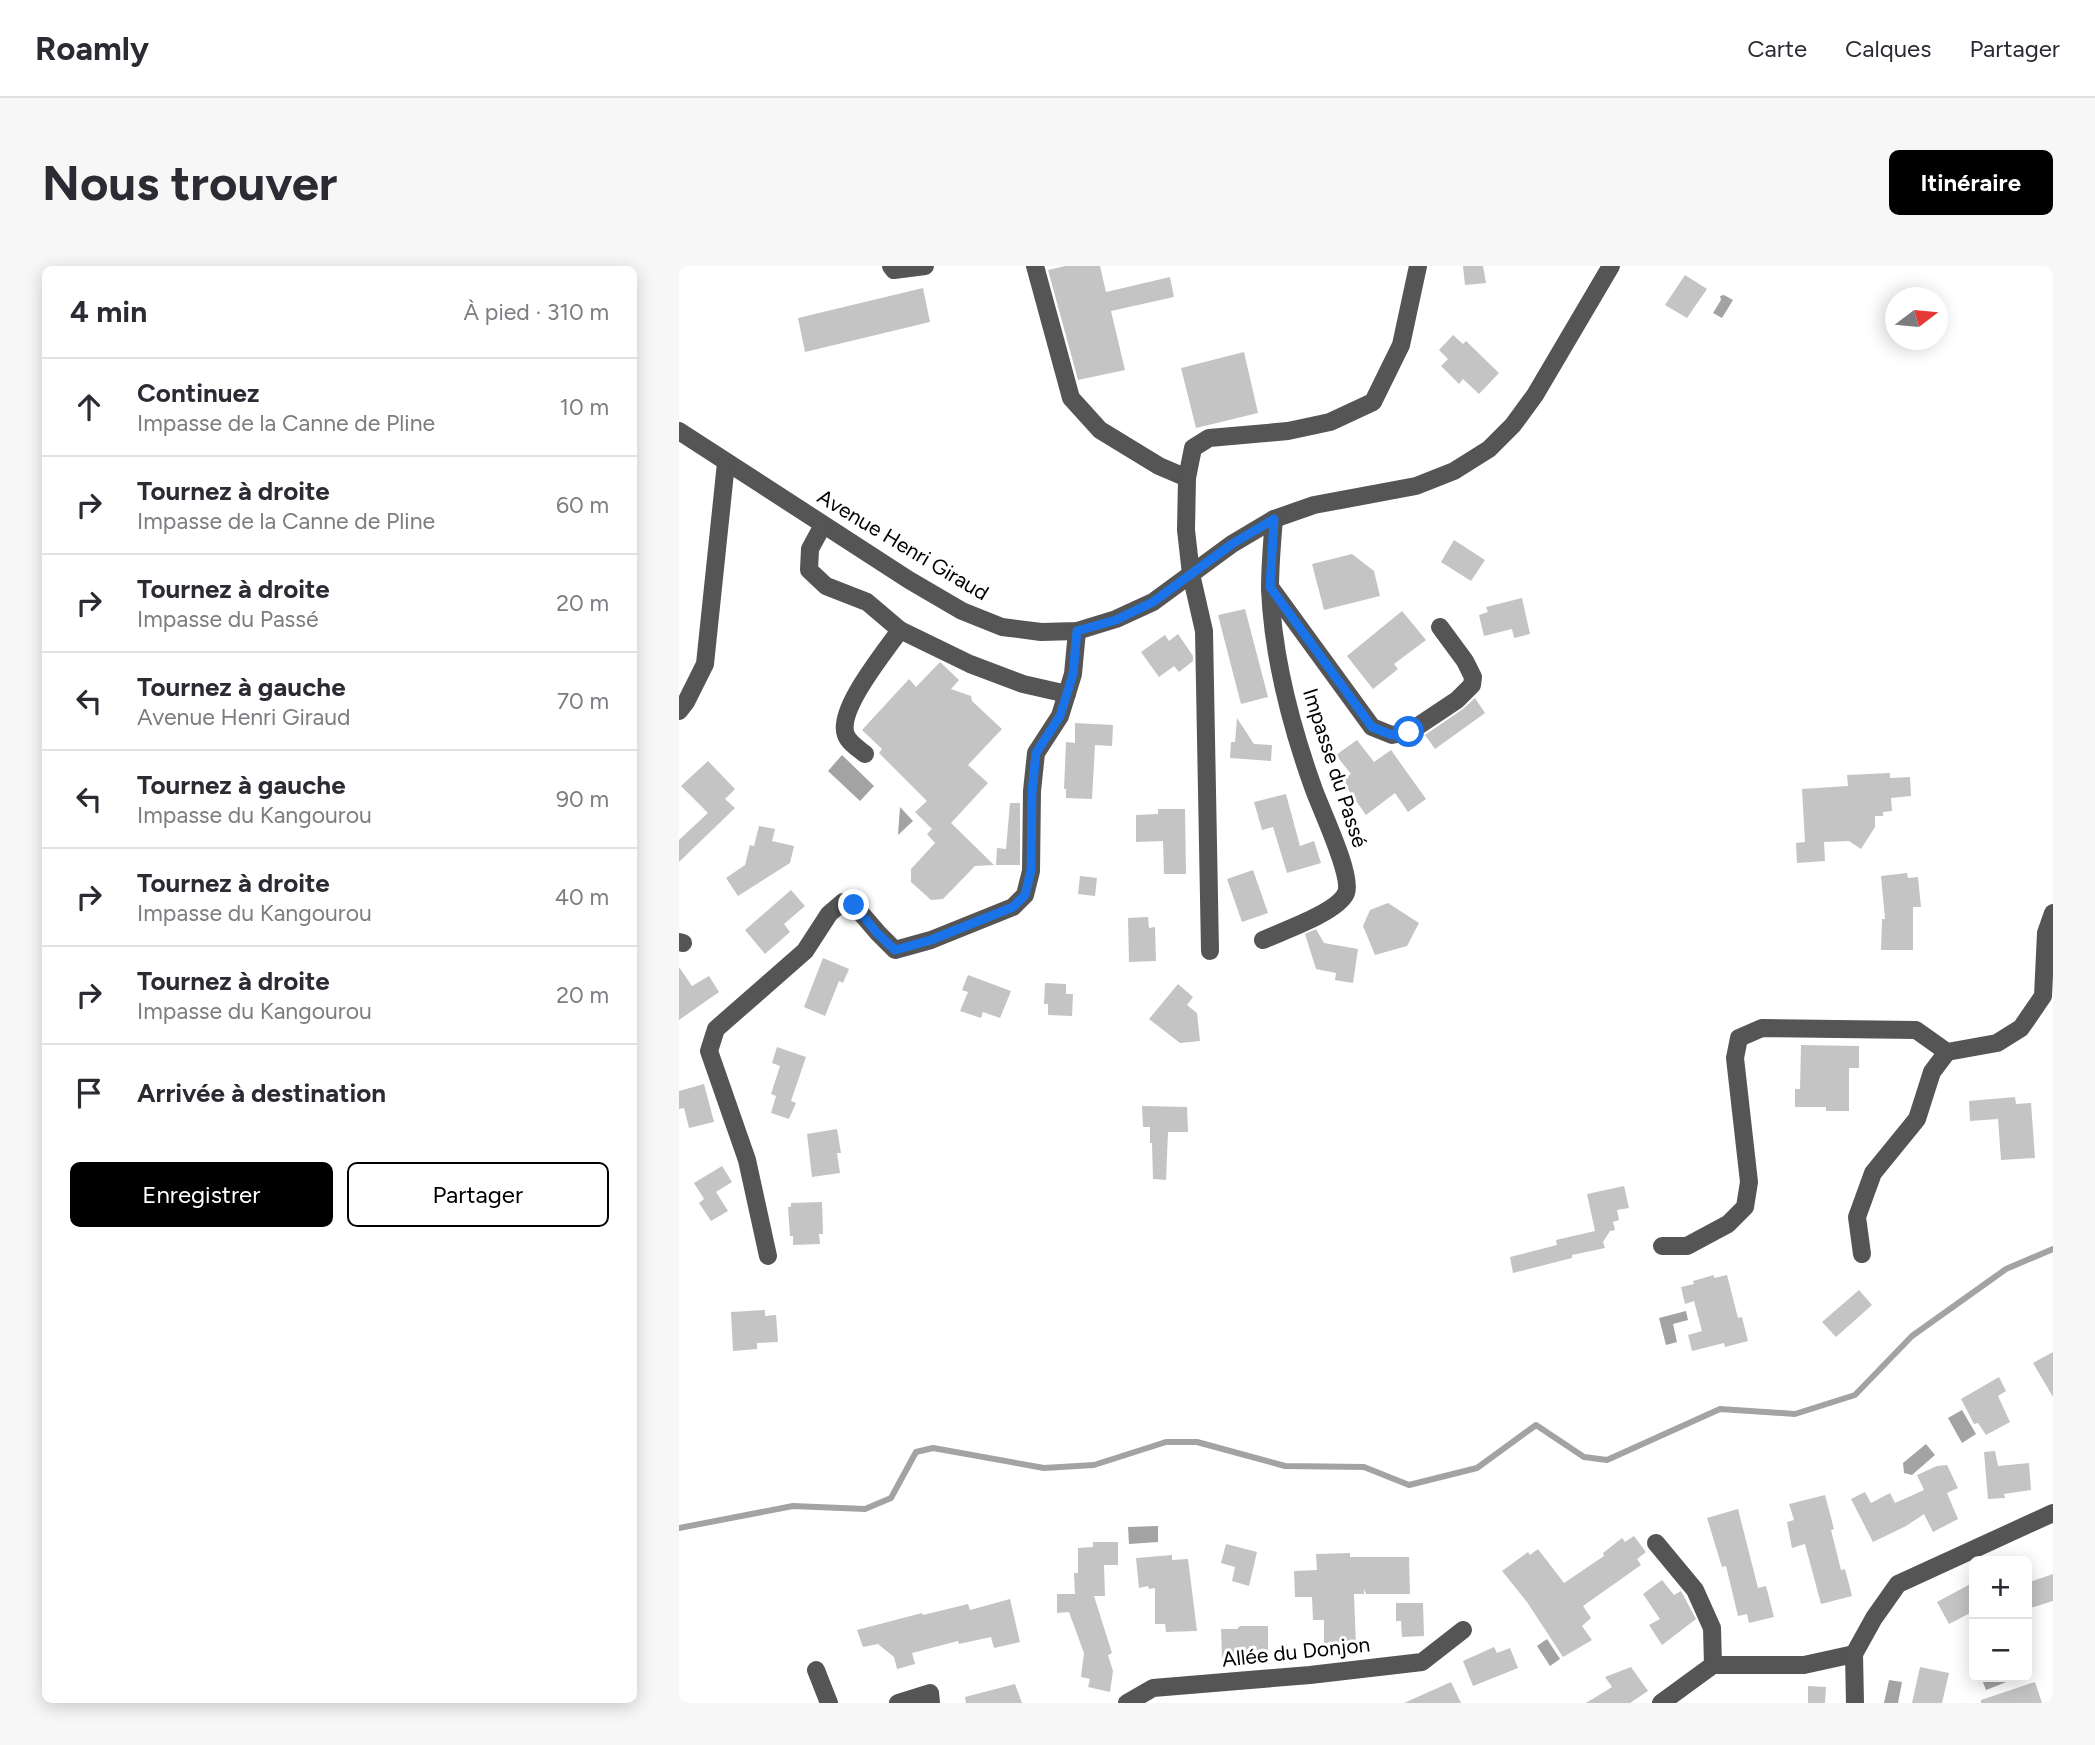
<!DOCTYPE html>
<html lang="fr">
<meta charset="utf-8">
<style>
body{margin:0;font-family:Figtree,sans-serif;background:#f7f7f7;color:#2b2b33}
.controls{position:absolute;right:21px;bottom:21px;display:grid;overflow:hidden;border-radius:10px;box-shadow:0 4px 18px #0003}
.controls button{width:63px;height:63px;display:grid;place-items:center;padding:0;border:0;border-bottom:2px solid #e1e1e2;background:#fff;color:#2b2b33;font:35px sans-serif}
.compass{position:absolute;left:1206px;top:21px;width:63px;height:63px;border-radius:50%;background:#fff;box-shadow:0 4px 18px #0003;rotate:74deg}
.stop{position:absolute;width:21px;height:21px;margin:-16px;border:5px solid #1a73e8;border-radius:50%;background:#fff}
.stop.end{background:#1a73e8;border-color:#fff;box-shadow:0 2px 7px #0008}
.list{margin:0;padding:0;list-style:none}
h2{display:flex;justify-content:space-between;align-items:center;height:91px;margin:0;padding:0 28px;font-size:30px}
h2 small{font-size:23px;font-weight:400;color:#7c7c81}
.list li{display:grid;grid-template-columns:46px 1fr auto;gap:21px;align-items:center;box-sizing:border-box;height:98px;padding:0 28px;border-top:2px solid #e1e1e2}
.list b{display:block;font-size:26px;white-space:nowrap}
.list p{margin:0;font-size:23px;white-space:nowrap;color:#7c7c81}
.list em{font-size:23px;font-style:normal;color:#7c7c81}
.actions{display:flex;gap:14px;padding:21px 28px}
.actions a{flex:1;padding:16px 0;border:2px solid #000;border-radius:10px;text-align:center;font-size:24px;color:#000}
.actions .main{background:#000;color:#fff}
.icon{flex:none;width:38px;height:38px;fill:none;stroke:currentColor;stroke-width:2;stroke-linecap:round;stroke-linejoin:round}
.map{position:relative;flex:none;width:1374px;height:1437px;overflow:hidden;border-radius:10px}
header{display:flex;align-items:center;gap:42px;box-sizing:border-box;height:98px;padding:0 35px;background:#fff;border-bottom:2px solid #e1e1e2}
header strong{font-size:33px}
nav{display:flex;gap:38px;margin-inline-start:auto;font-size:24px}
.intro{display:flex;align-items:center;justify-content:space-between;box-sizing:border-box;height:168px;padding:0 42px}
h1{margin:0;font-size:49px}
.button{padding:18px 32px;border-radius:10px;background:#000;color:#fff;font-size:24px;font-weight:700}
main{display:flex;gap:42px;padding:0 42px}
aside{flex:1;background:#fff;border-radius:10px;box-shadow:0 4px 18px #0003}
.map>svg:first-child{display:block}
.water{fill:#a3a3a3}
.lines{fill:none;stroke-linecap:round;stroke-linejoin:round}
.stream{stroke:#a3a3a3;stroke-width:6}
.building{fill:#c4c4c4}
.minor{stroke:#555;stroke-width:18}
.route{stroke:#1a73e8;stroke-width:9}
.labels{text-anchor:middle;stroke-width:6;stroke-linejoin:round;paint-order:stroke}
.street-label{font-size:21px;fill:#000;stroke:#fff}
</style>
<header>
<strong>Roamly</strong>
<nav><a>Carte</a><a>Calques</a><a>Partager</a></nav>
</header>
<div class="intro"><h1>Nous trouver</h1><a class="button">Itinéraire</a></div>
<main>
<aside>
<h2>4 min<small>À pied · 310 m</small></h2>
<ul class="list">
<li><svg class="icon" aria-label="ahead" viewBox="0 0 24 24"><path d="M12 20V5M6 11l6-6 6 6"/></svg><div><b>Continuez</b><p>Impasse de la Canne de Pline</p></div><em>10 m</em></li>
<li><svg class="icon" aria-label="right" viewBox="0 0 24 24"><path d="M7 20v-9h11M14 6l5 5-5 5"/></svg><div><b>Tournez à droite</b><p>Impasse de la Canne de Pline</p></div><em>60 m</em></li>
<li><svg class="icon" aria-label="right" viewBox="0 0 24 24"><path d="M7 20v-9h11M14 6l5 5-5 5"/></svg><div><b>Tournez à droite</b><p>Impasse du Passé</p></div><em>20 m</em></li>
<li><svg class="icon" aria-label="left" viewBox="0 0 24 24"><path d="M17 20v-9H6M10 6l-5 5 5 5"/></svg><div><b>Tournez à gauche</b><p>Avenue Henri Giraud</p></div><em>70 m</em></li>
<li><svg class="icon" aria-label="left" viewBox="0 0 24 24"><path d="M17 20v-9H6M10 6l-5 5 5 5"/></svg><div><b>Tournez à gauche</b><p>Impasse du Kangourou</p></div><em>90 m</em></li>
<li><svg class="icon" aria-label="right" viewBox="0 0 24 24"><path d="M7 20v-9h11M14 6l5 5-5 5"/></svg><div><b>Tournez à droite</b><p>Impasse du Kangourou</p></div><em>40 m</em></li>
<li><svg class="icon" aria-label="right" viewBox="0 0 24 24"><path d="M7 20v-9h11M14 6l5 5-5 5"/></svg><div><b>Tournez à droite</b><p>Impasse du Kangourou</p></div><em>20 m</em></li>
<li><svg class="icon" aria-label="arrive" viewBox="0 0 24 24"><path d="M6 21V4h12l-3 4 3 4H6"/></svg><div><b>Arrivée à destination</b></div></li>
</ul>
<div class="actions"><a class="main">Enregistrer</a><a>Partager</a></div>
</aside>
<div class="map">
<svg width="1374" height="1437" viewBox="0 0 1374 1437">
<rect width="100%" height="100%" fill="#fff"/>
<g class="water">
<polygon points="1045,29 1054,34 1043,52 1034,47 1042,34 1041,30"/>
<polygon points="163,489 195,520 181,535 149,505"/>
<polygon points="221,541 234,555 219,569"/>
<polygon points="1007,1045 1009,1054 994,1058 998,1076 987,1079 980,1052"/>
<polygon points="1283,1144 1297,1168 1283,1177 1269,1152"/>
<polygon points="1247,1178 1256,1189 1233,1209 1225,1207 1224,1197"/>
<polygon points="479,1260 479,1276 450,1278 449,1261"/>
<polygon points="868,1373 881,1393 871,1400 858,1380"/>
<polygon points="1302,1411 1335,1411 1335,1413 1307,1424"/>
<polygon points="1210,1414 1223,1416 1219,1437 1205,1437"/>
</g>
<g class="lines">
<polyline class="stream" points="0,1262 114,1240 186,1243 212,1232 237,1186 254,1182 365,1202 415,1199 487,1176 518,1176 606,1200 685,1201 730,1219 798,1202 857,1159 905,1191 928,1194 1041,1143 1116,1148 1176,1129 1233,1070 1327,1003 1374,983"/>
</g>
<g class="building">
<polygon points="386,0 421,0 427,26 491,11 495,31 432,45 446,104 399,114 369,4"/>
<polygon points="784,0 804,0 807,17 786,19"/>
<polygon points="1006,9 1028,23 1008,52 986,39"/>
<polygon points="244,22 251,56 126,86 119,52"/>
<polygon points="774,69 784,78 787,75 820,107 800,128 784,113 780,118 762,100 769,93 760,84"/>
<polygon points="565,86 579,147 517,162 502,102"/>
<polygon points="775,274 806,294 792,315 762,296"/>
<polygon points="673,288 695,305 701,330 645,344 633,298"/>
<polygon points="843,332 851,368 835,372 833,363 805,370 800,349 809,346 807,341"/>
<polygon points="566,343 589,431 562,438 539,349"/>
<polygon points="723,345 747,374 715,398 719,403 694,423 668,390"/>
<polygon points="499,368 514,390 514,395 500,406 495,400 480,411 462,386 486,369 490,375"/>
<polygon points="261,396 280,414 272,423 292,430 293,435 323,463 289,499 309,517 272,557 315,599 296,600 264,633 252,634 232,616 232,603 256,577 248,568 253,563 236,546 248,535 200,487 203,483 183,464 230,413 237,421"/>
<polygon points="796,432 806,447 756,483 746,469 784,443"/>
<polygon points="558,452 575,478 593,479 592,495 551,492 552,476 556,476"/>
<polygon points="396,457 434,459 433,480 416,479 413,533 387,532 387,523 385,523 387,476 396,477"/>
<polygon points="678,474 695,496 712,484 747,533 729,546 716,527 687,549 663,515 672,508 657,489"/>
<polygon points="29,495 56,523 46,533 56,542 0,596 0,574 29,547 2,520"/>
<polygon points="1211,507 1211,512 1231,511 1232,530 1212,532 1213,545 1204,546 1204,550 1196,550 1196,561 1182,583 1170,575 1145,576 1146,595 1118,597 1117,577 1126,576 1123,523 1169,520 1168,509"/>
<polygon points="607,528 621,580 635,575 642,597 608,607 594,561 583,564 575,536"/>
<polygon points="331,537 341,537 341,599 317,599 318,582 327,583"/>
<polygon points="479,543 506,543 507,608 485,608 484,575 457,576 457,549 479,548"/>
<polygon points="80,560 96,563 93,575 115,580 111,597 59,630 47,612 66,599 71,579 75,580"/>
<polygon points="574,604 589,647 563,656 548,613"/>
<polygon points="1228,607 1229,612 1239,611 1242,641 1234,641 1234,684 1202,684 1203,653 1206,653 1202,610"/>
<polygon points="401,610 418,612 416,630 399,628"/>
<polygon points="112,624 126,640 105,658 111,666 86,688 66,664"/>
<polygon points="709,637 740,657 728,680 696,689 684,660 691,644"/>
<polygon points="469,651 470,662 476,661 477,695 450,696 449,652"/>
<polygon points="637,663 645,677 679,683 674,717 656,714 657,707 637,703 626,668"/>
<polygon points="144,692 170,703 164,717 160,715 146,750 125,741"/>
<polygon points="0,701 13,720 30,710 40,726 0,754"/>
<polygon points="289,709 332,725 321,752 304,746 302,752 281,745 289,726 283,724"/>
<polygon points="366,717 387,718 387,728 394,728 393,750 369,749 369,738 365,738"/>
<polygon points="499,718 514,731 508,739 518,747 521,775 501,777 470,753"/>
<polygon points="1122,779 1180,780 1180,802 1170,802 1170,845 1147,845 1147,841 1116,841 1116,823 1121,823"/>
<polygon points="98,781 127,791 112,835 117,837 110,853 92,847 97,830 92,828 101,800 93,797"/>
<polygon points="25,818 35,856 10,862 5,842 0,843 0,825"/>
<polygon points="1336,831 1337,838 1352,837 1356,892 1322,894 1319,853 1291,855 1290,835"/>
<polygon points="463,840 508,841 509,866 489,866 487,914 474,913 473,877 471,877 471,861 464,861"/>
<polygon points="158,863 162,887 158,887 161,907 133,911 128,868"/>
<polygon points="43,900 53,916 37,926 49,945 32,955 20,937 25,933 15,917"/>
<polygon points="945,920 950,942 938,944 940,954 934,956 936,964 931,965 924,976 926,982 893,989 893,992 834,1007 831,991 878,979 877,974 916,965 908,928"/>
<polygon points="143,936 144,968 140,968 141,978 114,979 114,970 111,970 109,941 112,941 112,937"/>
<polygon points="1035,1009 1035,1012 1048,1009 1059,1052 1063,1051 1069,1075 1046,1081 1045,1077 1013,1085 1009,1069 1023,1065 1015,1035 1006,1038 1002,1021 1015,1018 1014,1015"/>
<polygon points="1180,1024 1193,1039 1157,1071 1143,1056"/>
<polygon points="86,1044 86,1050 97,1049 99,1076 78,1077 78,1083 54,1085 52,1046"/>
<polygon points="1374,1086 1374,1131 1354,1097"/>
<polygon points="1320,1111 1327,1125 1319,1130 1331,1156 1307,1169 1299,1157 1295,1158 1282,1133"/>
<polygon points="1316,1185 1319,1200 1350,1197 1352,1224 1325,1228 1326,1232 1309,1233 1305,1186"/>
<polygon points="1268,1199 1279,1222 1268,1227 1279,1253 1254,1266 1245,1248 1227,1260 1194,1276 1172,1233 1186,1226 1192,1237 1211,1227 1216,1237 1245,1224 1238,1209 1258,1200"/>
<polygon points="1146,1229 1155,1263 1152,1264 1162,1304 1166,1303 1173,1330 1142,1338 1126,1278 1113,1282 1108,1256 1115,1254 1110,1238"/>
<polygon points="1059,1243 1079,1322 1087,1320 1095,1351 1070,1357 1068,1348 1059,1350 1047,1300 1043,1301 1028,1252"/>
<polygon points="955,1270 967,1286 958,1293 962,1299 904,1340 912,1352 903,1360 913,1374 884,1391 848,1336 823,1305 849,1286 851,1289 859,1283 885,1317 925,1290 924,1287 943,1272 946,1276"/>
<polygon points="414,1276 439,1276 439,1299 425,1299 426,1330 415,1330 433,1387 429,1389 434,1405 431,1426 409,1421 411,1413 402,1411 405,1387 390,1346 378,1347 378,1328 396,1328 395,1307 399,1307 399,1282 414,1281"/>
<polygon points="547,1278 578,1286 570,1320 553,1315 556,1301 542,1297"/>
<polygon points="671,1287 671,1291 730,1291 731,1328 687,1328 685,1323 685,1328 675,1328 677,1380 645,1381 645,1354 634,1354 633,1331 616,1331 615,1305 638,1304 637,1288"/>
<polygon points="493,1289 493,1294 509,1293 518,1365 487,1366 486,1358 476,1358 476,1322 470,1323 469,1320 460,1322 457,1292"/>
<polygon points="1374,1308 1374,1335 1348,1343 1348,1317"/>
<polygon points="983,1314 995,1329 1002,1325 1017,1353 983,1379 970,1359 981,1353 964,1328"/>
<polygon points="1295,1316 1295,1345 1270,1358 1258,1336"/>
<polygon points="331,1333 341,1376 315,1382 312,1371 280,1378 279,1375 233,1387 236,1398 218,1403 215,1391 199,1378 184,1381 178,1364 243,1347 244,1349 289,1338 291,1344"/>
<polygon points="717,1337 744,1337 745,1370 723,1371 722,1355 717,1355"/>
<polygon points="561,1360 589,1360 589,1384 572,1384 572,1391 543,1392 542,1363 558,1363"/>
<polygon points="815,1381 818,1387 831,1382 839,1402 794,1420 784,1395"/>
<polygon points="952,1401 969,1425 951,1437 907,1437 933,1421 926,1411"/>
<polygon points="1241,1401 1270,1407 1263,1437 1233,1437"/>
<polygon points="772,1416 782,1437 725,1437"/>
<polygon points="1356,1416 1363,1437 1302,1437 1302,1434"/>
<polygon points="336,1418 343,1437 287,1437 286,1431"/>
<polygon points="1129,1420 1147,1421 1146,1437 1129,1437"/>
</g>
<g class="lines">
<g class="minor">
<polyline points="212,0 215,4 246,0"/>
<polyline points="356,0 392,132 421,164 480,200 508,212"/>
<polyline points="0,165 230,314 283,345 323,361 362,366 398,365 437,353 474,336 553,278 595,253 635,239 737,220 775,205 810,183 834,159 856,129 932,0"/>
<polyline points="144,259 131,283 130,304 147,320 188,336 221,364 291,398 344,418 388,428"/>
<polyline points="591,321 693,461 713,469 730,466 778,434 793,419 794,411 786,395 761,361"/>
<polyline points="0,445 7,436 26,398 47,197"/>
<path d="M186,488C180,483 170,477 167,469C157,444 207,385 221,364"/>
<path d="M584,674C604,665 659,646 667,627C674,609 641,542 634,521C611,457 594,391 591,323C591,300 593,276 595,253"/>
<polyline points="0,676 4,677"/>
<polyline points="531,685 525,365 512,308 507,264 508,212 514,182 530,172 609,165 651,156 694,136 722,79 739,0"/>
<polyline points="983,980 1008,980 1049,958 1066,941 1070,916 1056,792 1060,772 1083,762 1237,764 1268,786 1318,777 1342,762 1364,730 1367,667 1374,647"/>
<polyline points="1183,988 1178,951 1194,907 1238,853 1253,806 1268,786"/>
<polyline points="89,990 68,894 30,785 37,763 126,685 150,648 164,636 175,639 199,667 216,684 252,674 334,641 346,629 352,605 353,525 357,487 381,450 394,408 398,365"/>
<polyline points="977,1277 1016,1324 1033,1362 1034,1399"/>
<polyline points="137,1404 150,1437"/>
<polyline points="219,1437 251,1427 252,1437"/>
<polyline points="448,1437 474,1422 631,1409 743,1396 784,1364"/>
<polyline points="982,1437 1034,1399 1125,1399 1175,1388"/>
<polyline points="1176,1437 1175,1388 1195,1352 1219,1318 1374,1247"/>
</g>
</g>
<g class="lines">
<polyline class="route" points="175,639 198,667 216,684 252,674 334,641 346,629 352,604 353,526 357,487 381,450 394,408 398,365 437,354 474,336 553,278 595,253 591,321 693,461 713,469 730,466"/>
</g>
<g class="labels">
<g class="street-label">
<text transform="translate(224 279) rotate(31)" y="7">Avenue Henri Giraud</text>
<text transform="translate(656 502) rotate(72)" y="7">Impasse du Passé</text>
<text transform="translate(617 1386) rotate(-6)" y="7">Allée du Donjon</text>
</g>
</g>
</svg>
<div class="controls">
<button>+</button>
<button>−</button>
</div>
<svg class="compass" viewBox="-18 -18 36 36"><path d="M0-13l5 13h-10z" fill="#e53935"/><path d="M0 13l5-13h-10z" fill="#7c7c81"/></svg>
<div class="stop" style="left:730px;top:466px"></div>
<div class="stop end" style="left:175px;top:639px"></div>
</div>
</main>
